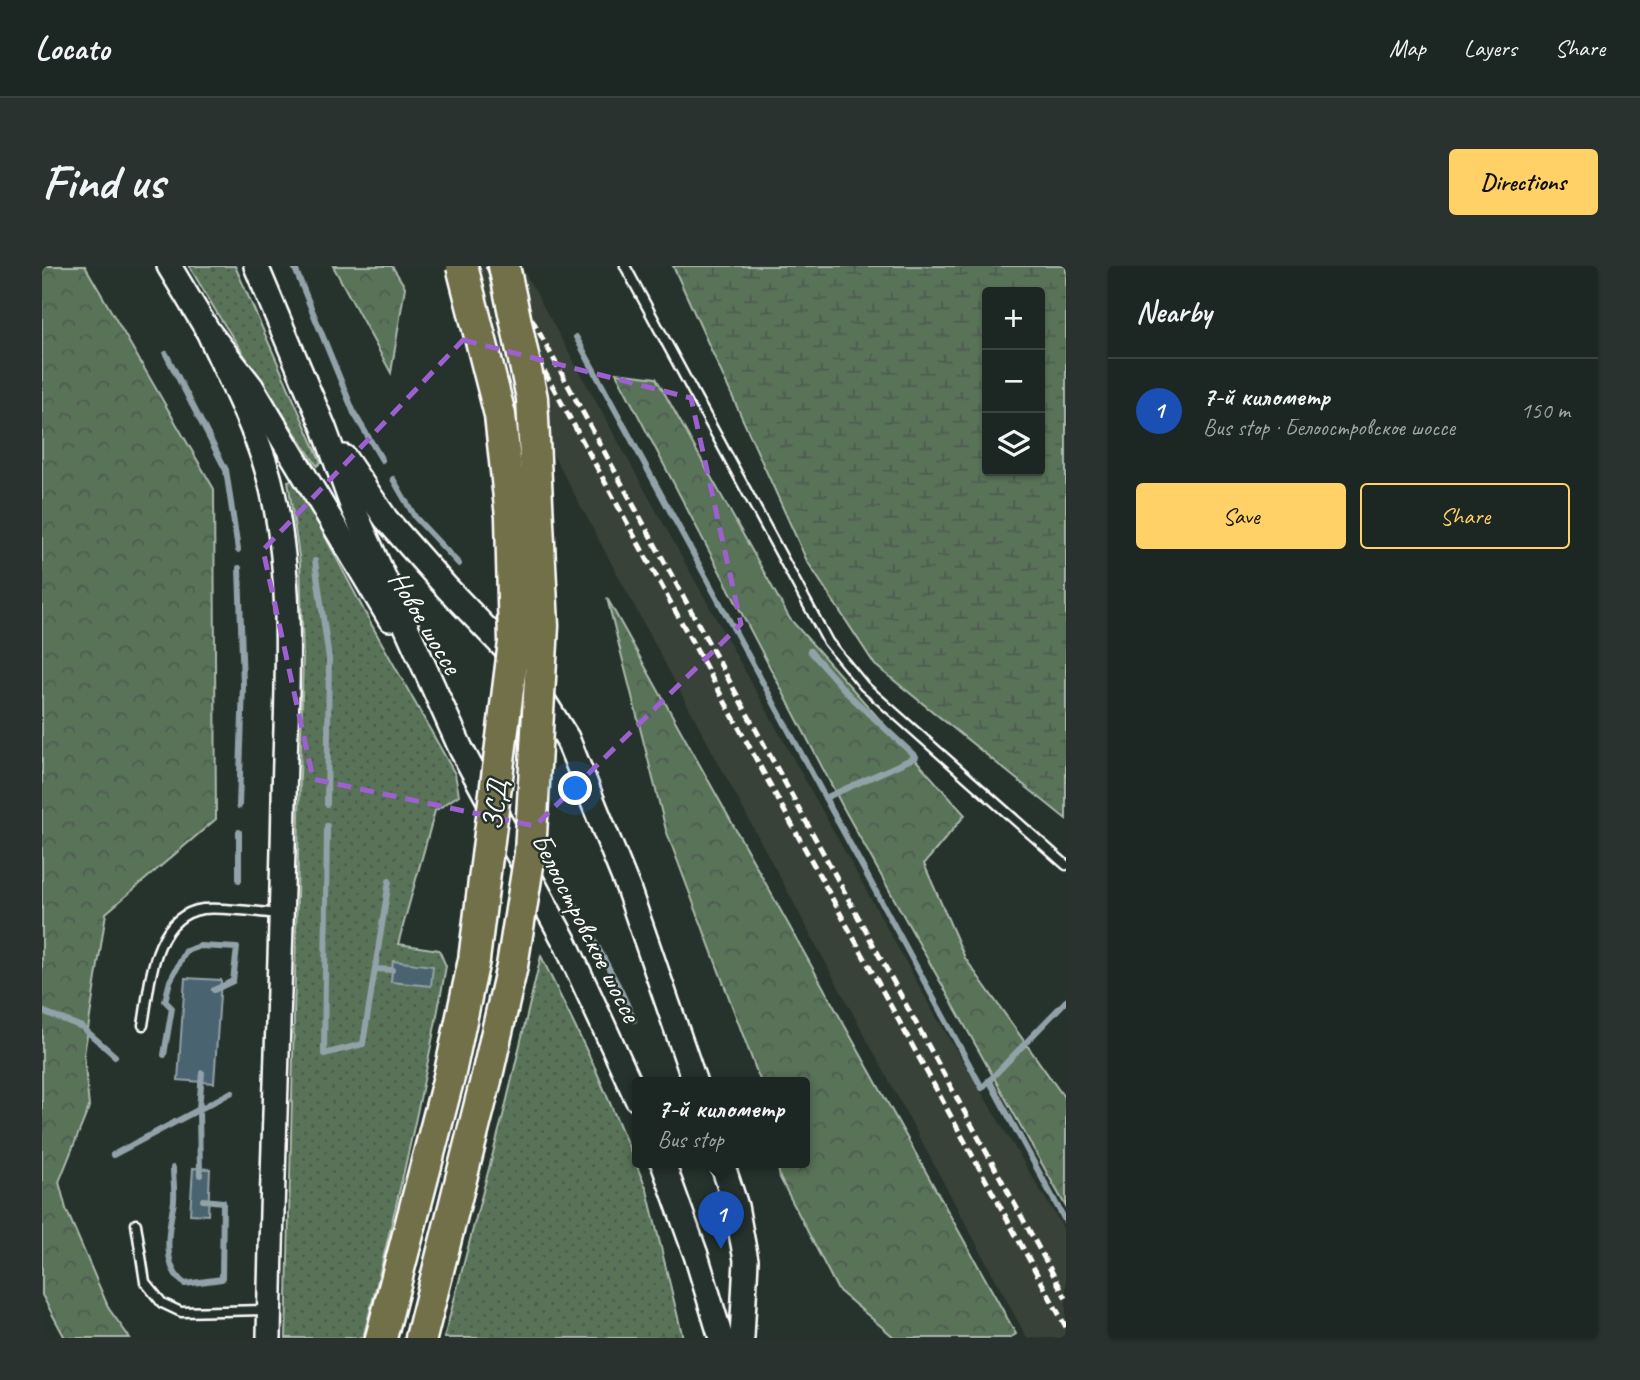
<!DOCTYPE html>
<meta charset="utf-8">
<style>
body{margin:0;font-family:Caveat,sans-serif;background:#29322f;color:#f1f3f6}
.controls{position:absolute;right:21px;top:21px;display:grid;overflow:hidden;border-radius:7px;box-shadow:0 2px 5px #0004}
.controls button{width:63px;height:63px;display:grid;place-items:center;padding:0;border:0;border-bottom:2px solid #3a4340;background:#1c2622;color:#f1f3f6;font:35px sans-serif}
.you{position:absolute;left:534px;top:523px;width:24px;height:24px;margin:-18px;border:5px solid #fff;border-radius:50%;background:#1a73e8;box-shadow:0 0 0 10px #1a73e833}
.badge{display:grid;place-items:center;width:46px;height:46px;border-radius:50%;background:#ffd166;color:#fff;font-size:23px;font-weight:700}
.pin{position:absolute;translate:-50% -58px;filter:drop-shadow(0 2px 4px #0008)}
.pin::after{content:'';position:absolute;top:37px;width:24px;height:21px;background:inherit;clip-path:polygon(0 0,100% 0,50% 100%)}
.popup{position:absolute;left:590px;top:811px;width:178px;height:91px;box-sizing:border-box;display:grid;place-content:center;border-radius:7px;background:#1c2622;filter:drop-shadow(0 2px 5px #0005);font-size:23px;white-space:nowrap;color:#a0a5a5}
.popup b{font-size:26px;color:#f1f3f6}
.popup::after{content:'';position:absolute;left:50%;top:100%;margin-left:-14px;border:14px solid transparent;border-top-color:#1c2622}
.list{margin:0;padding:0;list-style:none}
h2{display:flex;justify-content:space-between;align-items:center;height:91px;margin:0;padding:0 28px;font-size:30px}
h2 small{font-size:23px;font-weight:400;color:#a0a5a5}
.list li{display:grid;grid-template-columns:46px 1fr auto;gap:21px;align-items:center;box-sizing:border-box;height:105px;padding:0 28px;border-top:2px solid #3a4340}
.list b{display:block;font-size:26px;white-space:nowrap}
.list p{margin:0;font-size:23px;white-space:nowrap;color:#a0a5a5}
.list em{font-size:23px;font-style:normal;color:#a0a5a5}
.actions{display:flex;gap:14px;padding:21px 28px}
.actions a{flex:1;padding:16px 0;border:2px solid #ffd166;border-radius:7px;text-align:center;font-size:24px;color:#ffd166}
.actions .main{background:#ffd166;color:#111}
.icon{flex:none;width:38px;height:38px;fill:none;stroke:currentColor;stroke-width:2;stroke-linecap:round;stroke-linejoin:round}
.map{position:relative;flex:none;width:1024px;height:1072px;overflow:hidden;border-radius:7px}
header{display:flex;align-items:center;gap:42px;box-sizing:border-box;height:98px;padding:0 35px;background:#1c2622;border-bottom:2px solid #3a4340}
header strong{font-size:33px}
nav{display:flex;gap:38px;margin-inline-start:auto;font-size:24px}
.intro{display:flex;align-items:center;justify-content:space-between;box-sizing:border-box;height:168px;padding:0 42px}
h1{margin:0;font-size:49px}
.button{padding:18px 32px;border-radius:7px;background:#ffd166;color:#111;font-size:24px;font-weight:700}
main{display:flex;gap:42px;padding:0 42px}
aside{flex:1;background:#1c2622;border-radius:7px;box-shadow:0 2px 5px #0004}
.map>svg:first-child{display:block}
.built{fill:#394237}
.grass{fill:url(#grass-dots);stroke:#acb9ac;stroke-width:2}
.forest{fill:url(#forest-crowns);stroke:#acb9ac;stroke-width:2}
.wetland{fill:url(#wetland-marsh);stroke:#acb9ac;stroke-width:2;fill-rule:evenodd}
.water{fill:#4a646f;stroke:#92a2a9;stroke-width:2}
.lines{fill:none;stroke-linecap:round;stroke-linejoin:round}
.stream{stroke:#92a2a9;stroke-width:6}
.lane-casing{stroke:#fff;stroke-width:13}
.secondary-casing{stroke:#fff;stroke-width:28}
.highway-casing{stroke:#fff;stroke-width:35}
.lane{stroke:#26332d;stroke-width:8}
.secondary{stroke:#26332d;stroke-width:23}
.highway{stroke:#71704a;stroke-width:30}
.rail{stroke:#fff;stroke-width:5;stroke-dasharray:10 5;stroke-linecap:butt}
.highway-bridge-casing{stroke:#fff;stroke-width:35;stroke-linecap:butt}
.highway-bridge{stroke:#71704a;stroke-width:30}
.marked{fill:none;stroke:#9c61cf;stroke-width:5;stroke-dasharray:14 9;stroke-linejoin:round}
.labels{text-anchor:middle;stroke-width:5;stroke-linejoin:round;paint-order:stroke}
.street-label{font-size:28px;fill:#fff;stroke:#26332d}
</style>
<header>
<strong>Locato</strong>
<nav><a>Map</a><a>Layers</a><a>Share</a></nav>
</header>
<div class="intro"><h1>Find us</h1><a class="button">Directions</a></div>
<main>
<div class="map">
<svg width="1024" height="1072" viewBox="0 0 1024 1072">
<defs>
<pattern id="grass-dots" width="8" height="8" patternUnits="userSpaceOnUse" patternTransform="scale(1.75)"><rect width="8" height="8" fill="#587359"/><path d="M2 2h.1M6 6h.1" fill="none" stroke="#505a51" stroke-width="1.8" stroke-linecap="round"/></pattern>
<pattern id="forest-crowns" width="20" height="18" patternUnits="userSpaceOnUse" patternTransform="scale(1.75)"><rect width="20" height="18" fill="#587359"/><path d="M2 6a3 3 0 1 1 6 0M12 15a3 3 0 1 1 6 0" fill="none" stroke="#505a51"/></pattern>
<pattern id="wetland-marsh" width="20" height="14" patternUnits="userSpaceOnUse" patternTransform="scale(1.75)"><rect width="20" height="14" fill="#587359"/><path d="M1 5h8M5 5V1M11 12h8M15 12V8" fill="none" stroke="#505a51"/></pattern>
</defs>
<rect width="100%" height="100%" fill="#26332d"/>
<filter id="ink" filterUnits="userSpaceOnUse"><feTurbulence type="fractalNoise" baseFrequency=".0143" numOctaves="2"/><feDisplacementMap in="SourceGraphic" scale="14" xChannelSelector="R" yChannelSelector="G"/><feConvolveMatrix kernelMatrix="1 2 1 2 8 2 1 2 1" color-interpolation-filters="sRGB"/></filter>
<g filter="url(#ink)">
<polygon class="built" points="410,0 479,0 893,749 1024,967 1024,1072 985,1072"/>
<g class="grass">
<polygon points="147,0 193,0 279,196 275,200 178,52"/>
<path d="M253,213L328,356L413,508L417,529L393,545L356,678L397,684L404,700C382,826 353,949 321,1072H244L261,389L258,297L246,215Z"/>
<polygon points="499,690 553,802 605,924 641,1072 402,1072 463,842"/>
</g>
<g class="forest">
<polygon points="0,0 43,0 172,223 174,553 64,647 42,789 47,841 17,916 24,943 67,1043 88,1072 23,1072 0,1029"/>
<polygon points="291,0 350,0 363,21 349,107"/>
<polygon points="574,107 614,112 748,353 923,549 882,598 923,692 1024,834 1024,941 802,543"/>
<polygon points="565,332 974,1068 968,1072 853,1072 796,1024 738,912 735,897 763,897 763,817 719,817 624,564"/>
</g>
<path class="wetland" d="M631,0H1024V553L833,399L765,295ZM945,26H998V205H945Z"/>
<g class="water">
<polygon points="351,695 391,700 389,720 349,716"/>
<polygon points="143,712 179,714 172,817 136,814"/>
<polygon points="151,902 168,903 166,949 148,948"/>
</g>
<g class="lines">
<g class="stream">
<polyline points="252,0 312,147 340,194"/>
<polyline points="534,71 940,822 1024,735"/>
<polyline points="124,88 184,204 196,284"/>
<polyline points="351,213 373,251 417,298"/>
<polyline points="273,295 287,393 285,538"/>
<polyline points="197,302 201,419 197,540"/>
<polyline points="768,385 807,429 874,491 783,532"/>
<polyline points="285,560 282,788 321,778 347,615"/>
<polyline points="197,614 197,566"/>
<polyline points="533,639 578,723 592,754"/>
<polyline points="333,703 350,704"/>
<polyline points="0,745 40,761 73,790"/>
<polyline points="122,789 130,742 123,735 128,715 144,685 158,680 195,682 191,715 172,724"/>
<polyline points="947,814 1024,956"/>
<polyline points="71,889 190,826"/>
<path d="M131,902C131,914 134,929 131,941C126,965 120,1002 143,1018L180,1013L181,936L161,934"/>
<polyline points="158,909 157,843 160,807"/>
</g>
<g class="lane-casing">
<g id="lane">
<polyline points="583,0 786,376 822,420 1024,599"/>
<path d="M101,759C108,720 110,650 161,643C182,641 215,646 237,648"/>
<polyline points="94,958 103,1016 120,1037 139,1046 225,1044"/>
</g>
</g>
<g class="secondary-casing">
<g id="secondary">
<polyline points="127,0 166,65 209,120 348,353"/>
<polyline points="214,0 282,162 311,242 419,483 523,676 595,833"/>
<path d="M166,65C189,117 219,171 231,227C253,327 244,431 242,533C239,712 230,892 227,1072"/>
<polyline points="302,191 344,253 405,322 480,400 525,472 586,622 653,817"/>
<polyline points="621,897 654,989 679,1072"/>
<polyline points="680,897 694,940 704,994 700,1072"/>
</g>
</g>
<g class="highway-casing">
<g id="highway">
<polyline points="339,1072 407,811"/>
<polyline points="379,1072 444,814"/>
</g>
</g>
<use href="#lane" class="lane"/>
<use href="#secondary" class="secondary"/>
<use href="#highway" class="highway"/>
<g class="rail">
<polyline points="445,0 1024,1061"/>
<polyline points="461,0 1024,1032"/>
</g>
<g class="highway-bridge-casing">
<g id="highway-bridge">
<polyline points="407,811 432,694 472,376 469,251 458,149 420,0"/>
<polyline points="444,814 470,700 488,587 501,360 490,132 462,0"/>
</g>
</g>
<use href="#highway-bridge" class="highway-bridge"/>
</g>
</g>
<path class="marked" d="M421,74L649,132L699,358L493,560L271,513L221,284Z"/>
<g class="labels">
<g class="street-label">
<text transform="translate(384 356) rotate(59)" y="10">Новое шоссе</text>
<text transform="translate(452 539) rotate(-83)" y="10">ЗСД</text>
<text transform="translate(545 661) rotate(63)" y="10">Белоостровское шоссе</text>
</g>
</g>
</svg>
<div class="controls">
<button>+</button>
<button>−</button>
<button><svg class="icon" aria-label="layers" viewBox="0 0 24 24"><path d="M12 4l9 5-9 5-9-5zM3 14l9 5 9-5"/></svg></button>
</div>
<div class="you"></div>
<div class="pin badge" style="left:679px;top:983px;background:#1a4fb4">1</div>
<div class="popup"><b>7-й километр</b>Bus stop</div>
</div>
<aside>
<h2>Nearby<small></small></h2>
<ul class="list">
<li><span class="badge" style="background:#1a4fb4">1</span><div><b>7-й километр</b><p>Bus stop · Белоостровское шоссе</p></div><em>150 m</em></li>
</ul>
<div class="actions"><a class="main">Save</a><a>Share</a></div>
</aside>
</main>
